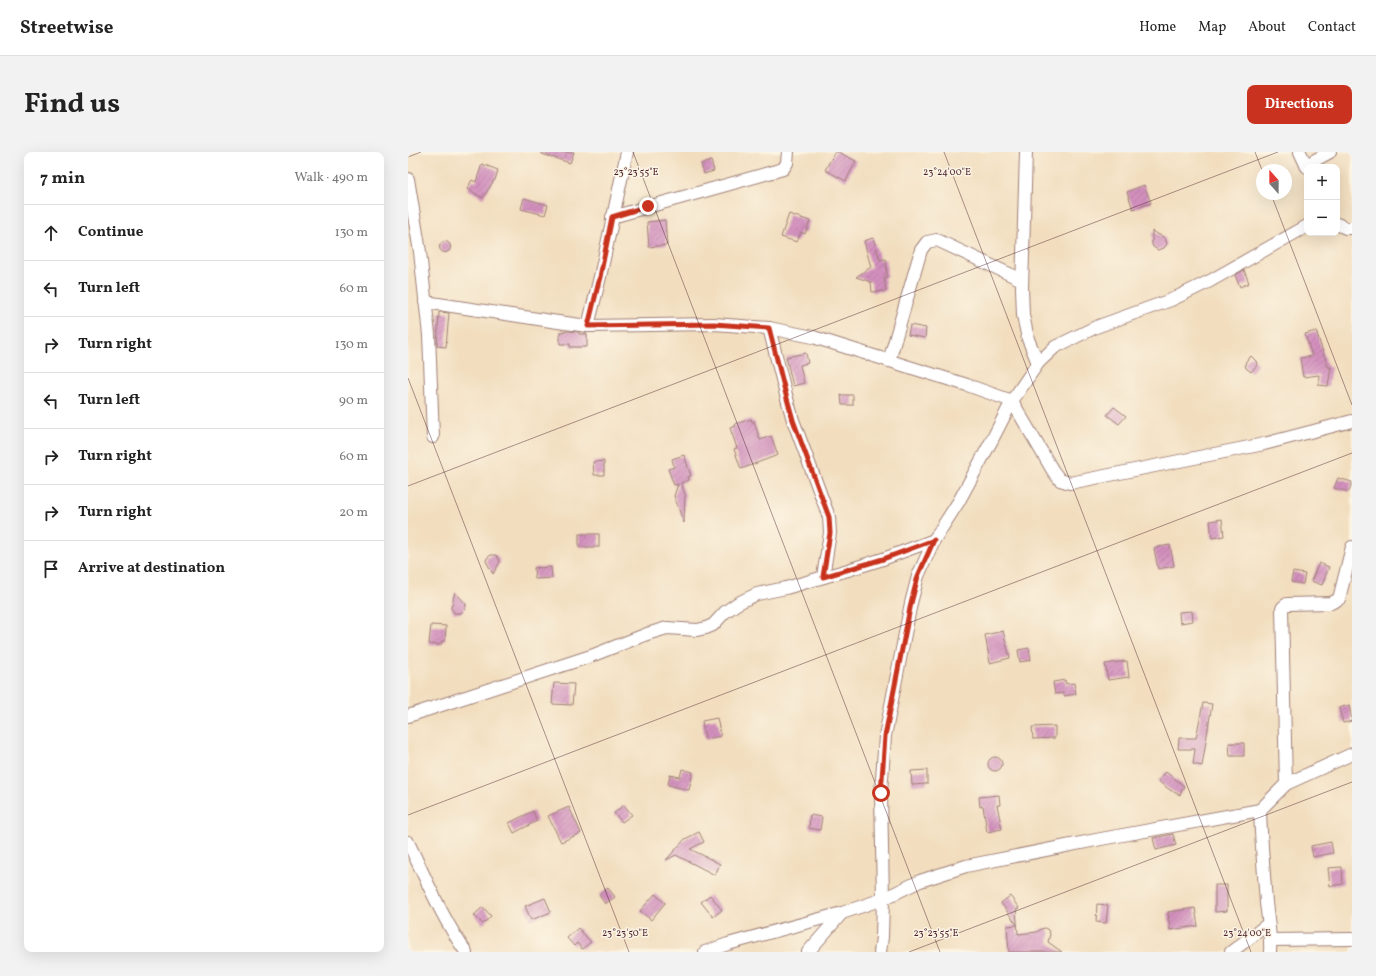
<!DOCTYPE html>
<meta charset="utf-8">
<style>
body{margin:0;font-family:Vollkorn,serif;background:#f2f2f2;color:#222}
.controls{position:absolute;right:12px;top:12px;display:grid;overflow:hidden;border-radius:8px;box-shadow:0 4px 16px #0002}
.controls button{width:36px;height:36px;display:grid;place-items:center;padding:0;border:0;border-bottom:1px solid #e0e0e0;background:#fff;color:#222;font:20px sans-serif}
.compass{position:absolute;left:848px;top:12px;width:36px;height:36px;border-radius:50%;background:#fff;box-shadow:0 4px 16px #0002;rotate:339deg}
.stop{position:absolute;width:12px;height:12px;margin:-9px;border:3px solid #c8321e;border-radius:50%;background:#fff}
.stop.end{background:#c8321e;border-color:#fff;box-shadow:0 1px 4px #0008}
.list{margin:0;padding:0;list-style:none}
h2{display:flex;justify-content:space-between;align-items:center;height:52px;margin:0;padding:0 16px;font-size:17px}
h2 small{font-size:13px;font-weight:400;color:#767676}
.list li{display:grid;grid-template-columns:26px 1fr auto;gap:12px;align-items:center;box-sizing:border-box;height:56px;padding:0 16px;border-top:1px solid #e0e0e0}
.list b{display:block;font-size:15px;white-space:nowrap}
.list em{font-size:13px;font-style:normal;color:#767676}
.icon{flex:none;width:22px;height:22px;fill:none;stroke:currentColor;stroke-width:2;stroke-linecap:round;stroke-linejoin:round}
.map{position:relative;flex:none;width:944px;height:800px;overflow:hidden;border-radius:8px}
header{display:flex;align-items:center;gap:24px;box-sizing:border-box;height:56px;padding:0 20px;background:#fff;border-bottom:1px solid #e0e0e0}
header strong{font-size:19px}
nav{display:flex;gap:22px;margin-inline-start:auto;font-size:14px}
.intro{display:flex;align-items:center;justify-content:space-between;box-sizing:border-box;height:96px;padding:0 24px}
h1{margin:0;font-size:28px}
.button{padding:10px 18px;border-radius:8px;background:#c8321e;color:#fff;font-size:14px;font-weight:700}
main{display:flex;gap:24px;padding:0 24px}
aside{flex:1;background:#fff;border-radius:8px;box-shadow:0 4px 16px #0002}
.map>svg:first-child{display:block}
.building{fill:url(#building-hatch)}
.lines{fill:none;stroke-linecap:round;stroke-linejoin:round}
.street-casing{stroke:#9e7e75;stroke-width:14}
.street{stroke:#fff;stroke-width:12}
.route{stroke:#c8321e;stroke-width:5}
.ticks{fill:none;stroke:#4a1f2b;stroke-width:1;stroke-opacity:0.45}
.ticks-label{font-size:10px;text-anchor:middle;fill:#4a1f2b;stroke:#fcf5e5;stroke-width:3;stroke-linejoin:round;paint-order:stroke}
</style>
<header>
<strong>Streetwise</strong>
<nav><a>Home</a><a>Map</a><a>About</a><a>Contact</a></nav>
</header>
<div class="intro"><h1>Find us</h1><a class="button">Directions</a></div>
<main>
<aside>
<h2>7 min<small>Walk · 490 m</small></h2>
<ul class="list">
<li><svg class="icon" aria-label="ahead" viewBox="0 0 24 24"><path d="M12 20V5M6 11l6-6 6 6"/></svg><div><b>Continue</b></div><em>130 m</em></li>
<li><svg class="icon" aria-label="left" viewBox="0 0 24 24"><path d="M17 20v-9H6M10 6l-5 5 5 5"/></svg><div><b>Turn left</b></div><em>60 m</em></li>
<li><svg class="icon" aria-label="right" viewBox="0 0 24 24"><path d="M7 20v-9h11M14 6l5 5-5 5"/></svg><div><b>Turn right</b></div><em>130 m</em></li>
<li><svg class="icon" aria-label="left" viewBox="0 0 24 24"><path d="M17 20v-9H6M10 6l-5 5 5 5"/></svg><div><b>Turn left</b></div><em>90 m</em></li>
<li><svg class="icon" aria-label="right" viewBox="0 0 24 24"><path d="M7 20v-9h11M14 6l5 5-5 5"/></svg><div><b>Turn right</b></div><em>60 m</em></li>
<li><svg class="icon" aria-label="right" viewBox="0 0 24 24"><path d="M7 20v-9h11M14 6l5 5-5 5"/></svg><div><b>Turn right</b></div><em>20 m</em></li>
<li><svg class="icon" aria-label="arrive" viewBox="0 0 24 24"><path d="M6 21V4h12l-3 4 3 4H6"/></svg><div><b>Arrive at destination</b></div></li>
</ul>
</aside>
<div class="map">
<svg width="944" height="800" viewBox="0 0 944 800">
<defs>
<pattern id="building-hatch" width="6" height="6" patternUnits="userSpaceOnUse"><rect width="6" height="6" fill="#d390be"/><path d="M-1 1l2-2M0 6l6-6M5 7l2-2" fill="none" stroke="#ad759b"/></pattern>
</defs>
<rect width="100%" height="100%" fill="#fcf5e5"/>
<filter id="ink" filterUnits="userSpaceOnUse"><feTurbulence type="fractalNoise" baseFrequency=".025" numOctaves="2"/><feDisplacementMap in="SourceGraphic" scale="8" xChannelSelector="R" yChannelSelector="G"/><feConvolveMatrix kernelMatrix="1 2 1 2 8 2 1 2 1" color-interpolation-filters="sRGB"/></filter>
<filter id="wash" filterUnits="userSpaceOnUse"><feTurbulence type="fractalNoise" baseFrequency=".012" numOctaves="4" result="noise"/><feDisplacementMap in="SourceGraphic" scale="16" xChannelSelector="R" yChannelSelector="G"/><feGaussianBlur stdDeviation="0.9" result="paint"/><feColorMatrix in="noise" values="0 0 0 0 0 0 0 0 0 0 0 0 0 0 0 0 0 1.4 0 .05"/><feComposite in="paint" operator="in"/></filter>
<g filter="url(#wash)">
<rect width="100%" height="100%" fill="#f2debf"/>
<g id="blocks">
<g class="building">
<polygon points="134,0 166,0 162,11 134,2"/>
<polygon points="427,0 430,0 448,9 438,29 417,18"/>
<polygon points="303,9 306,19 296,22 293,12"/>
<polygon points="74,12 90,18 87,28 86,28 75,46 59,37 64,28 68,30"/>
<polygon points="736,33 743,51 725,57 719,40"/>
<polygon points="116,46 140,53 137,63 113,57"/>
<polygon points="381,62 402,69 397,82 393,80 389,90 373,85"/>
<polygon points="257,68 259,93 241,95 239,70"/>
<polygon points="744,79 757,86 759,92 756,96 750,98 745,95 744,92"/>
<polygon points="465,86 472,108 478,107 479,125 476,125 478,139 464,140 463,130 448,125 463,115 456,89"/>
<circle cx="37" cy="95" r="5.5"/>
<polygon points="836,118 841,131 832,135 827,123"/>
<polygon points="31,160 41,161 38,195 29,194"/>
<polygon points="502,173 518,176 517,186 500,183"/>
<polygon points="160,179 171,180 171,182 179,182 179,195 162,195 162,192 152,192 152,180"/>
<polygon points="908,179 920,215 923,215 920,234 910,233 911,223 895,225 892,206 904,204 897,182"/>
<polygon points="398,201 400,211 392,213 396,231 385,234 378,205"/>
<polygon points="843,204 848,209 849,213 843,220 838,216 837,213 838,209"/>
<polygon points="433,243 445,243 445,253 434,253"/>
<polygon points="706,255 718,264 711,272 699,263"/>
<polygon points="343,267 344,270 346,269 352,288 363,284 370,303 333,317 326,297 329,296 322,276 328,274 327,272"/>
<polygon points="276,303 283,324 280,325 281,328 273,331 277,342 276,371 266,344 270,332 266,333 260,317 266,315 264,307"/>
<polygon points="196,309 196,323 186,323 185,310"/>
<polygon points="930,326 944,330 941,340 926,336"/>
<polygon points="814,367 816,384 804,386 802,369"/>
<rect x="171" y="382" width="20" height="13"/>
<polygon points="762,393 766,414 750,417 746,396"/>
<polygon points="83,403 88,403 91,407 92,410 85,422 78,409 79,406"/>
<polygon points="911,411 921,415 914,433 903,429"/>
<polygon points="143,415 144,426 127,427 126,416"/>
<polygon points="885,420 897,422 895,432 883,430"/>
<polygon points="47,440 58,452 57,457 53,461 46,461 43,456"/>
<polygon points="784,459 785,469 772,471 771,460"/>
<polygon points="23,473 38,474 37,489 34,489 33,493 21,492"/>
<polygon points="595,479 602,506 582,511 577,483"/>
<polygon points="621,496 623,508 612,510 610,498"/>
<polygon points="719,509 721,525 700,528 697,512"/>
<polygon points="657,528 658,532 666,531 668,542 656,544 655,541 647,542 645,530"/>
<polygon points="146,531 166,532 164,553 144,552"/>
<polygon points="795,551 804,552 794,614 785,612 787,597 770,597 771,586 788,586"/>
<polygon points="941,553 944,569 935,571 931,556"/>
<polygon points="309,566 313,584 297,587 294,569"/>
<polygon points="647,574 647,586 625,587 624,575"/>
<polygon points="821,591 836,591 836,604 822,604"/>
<circle cx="587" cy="612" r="7"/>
<polygon points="274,617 285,620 281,638 260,633 262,623 272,625"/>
<polygon points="519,618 519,632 504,633 503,619"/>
<polygon points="758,620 776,634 772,643 762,638 750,629"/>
<polygon points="591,643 592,653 589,653 594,677 579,680 575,654 572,655 571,645"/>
<polygon points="216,653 224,663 214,670 206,661"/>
<polygon points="161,655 173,681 153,690 140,664"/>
<polygon points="125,659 129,669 106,681 101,671"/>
<polygon points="402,663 414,665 412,678 401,676"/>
<polygon points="291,680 296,690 282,697 312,712 307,723 268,703 258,708 277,687"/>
<polygon points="765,682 768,693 748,698 745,686"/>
<polygon points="923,690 925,701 905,705 903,694"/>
<polygon points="934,715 935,732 922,734 920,716"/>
<polygon points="807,733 819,733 819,759 807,760"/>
<polygon points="200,736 207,745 197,752 191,743"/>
<polygon points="247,742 257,751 243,768 232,759"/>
<polygon points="302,743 314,758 305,765 293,750"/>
<polygon points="602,744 611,756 608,758 610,782 629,780 633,777 637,776 640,778 642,782 640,790 654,800 601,800 599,774 609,773 593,751"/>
<polygon points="137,746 143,760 123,768 117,754"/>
<polygon points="689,752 700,753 698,771 688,770"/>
<polygon points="75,755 83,764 75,772 66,763"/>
<polygon points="787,756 790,774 762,778 760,760"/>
<polygon points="170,776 183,790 174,797 169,791 166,794 159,786"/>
</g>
</g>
</g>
<g filter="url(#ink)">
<use href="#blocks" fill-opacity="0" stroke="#9e7e75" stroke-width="1"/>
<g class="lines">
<g class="street-casing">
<g id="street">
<polyline points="618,0 614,136 615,163 620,187 630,211"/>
<polyline points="892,0 899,15"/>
<polyline points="898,13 922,0"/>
<polyline points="0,27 12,100 21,183 25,285"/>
<polyline points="204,65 375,17 379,11 380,0"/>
<polyline points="929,72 938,76 944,76"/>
<polyline points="17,150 150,170 180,174 306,172 361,176 405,185 559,233 604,249 645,319 652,328 662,331 856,292 944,269"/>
<polyline points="180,174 192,125 219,0"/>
<polyline points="361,176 378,243 385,268 421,365 422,381 415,425"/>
<polyline points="481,209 513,98 519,90 529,88 614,128"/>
<polyline points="0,564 183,504 239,482 259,476 289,478 298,476 305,473 317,460 330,451 349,442 378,436 440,418 475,407 526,388 551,349 584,288 604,249 630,211 647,195 688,175 763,148 802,129 899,74"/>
<polyline points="878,632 874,457 875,455 879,452 923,451 931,447 944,395"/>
<path d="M0,690C18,727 34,766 58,800"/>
<polyline points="863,788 944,787"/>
<polyline points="297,800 320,792 434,761 475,747 512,729 558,714 693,687 852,658"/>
<polyline points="400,800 434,761"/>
<polyline points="472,800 474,785 475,747 473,641 477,584 503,451 510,424 526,388"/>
<polyline points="823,800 860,772"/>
<path d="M862,800C863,784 860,767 858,751C856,720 853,689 852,658L878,632L944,602"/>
</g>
</g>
<use href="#street" class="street"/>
</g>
</g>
<g class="lines" filter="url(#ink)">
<polyline class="route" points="240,54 204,65 192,125 180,174 306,172 361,176 378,243 385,268 421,365 422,381 415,425 475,407 526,388 510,424 503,451 477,584 473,641"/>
</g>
<path class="ticks" d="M225,0L532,800M536,0L843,800M847,0L854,18M0,5L13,0M863,42L944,253M0,226L221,800M0,334L870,0M0,663L944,301M501,800L944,630"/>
<g class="ticks-label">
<text x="228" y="23">23°23'55"E</text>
<text x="539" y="23">23°24'00"E</text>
<text x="217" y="784">23°23'50"E</text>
<text x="528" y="784">23°23'55"E</text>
<text x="839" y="784">23°24'00"E</text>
</g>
</svg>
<div class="controls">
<button>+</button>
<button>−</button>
</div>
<svg class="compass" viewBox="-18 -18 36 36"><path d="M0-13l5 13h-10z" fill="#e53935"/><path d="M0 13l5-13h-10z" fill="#767676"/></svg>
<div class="stop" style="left:473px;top:641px"></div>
<div class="stop end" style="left:240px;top:54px"></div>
</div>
</main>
